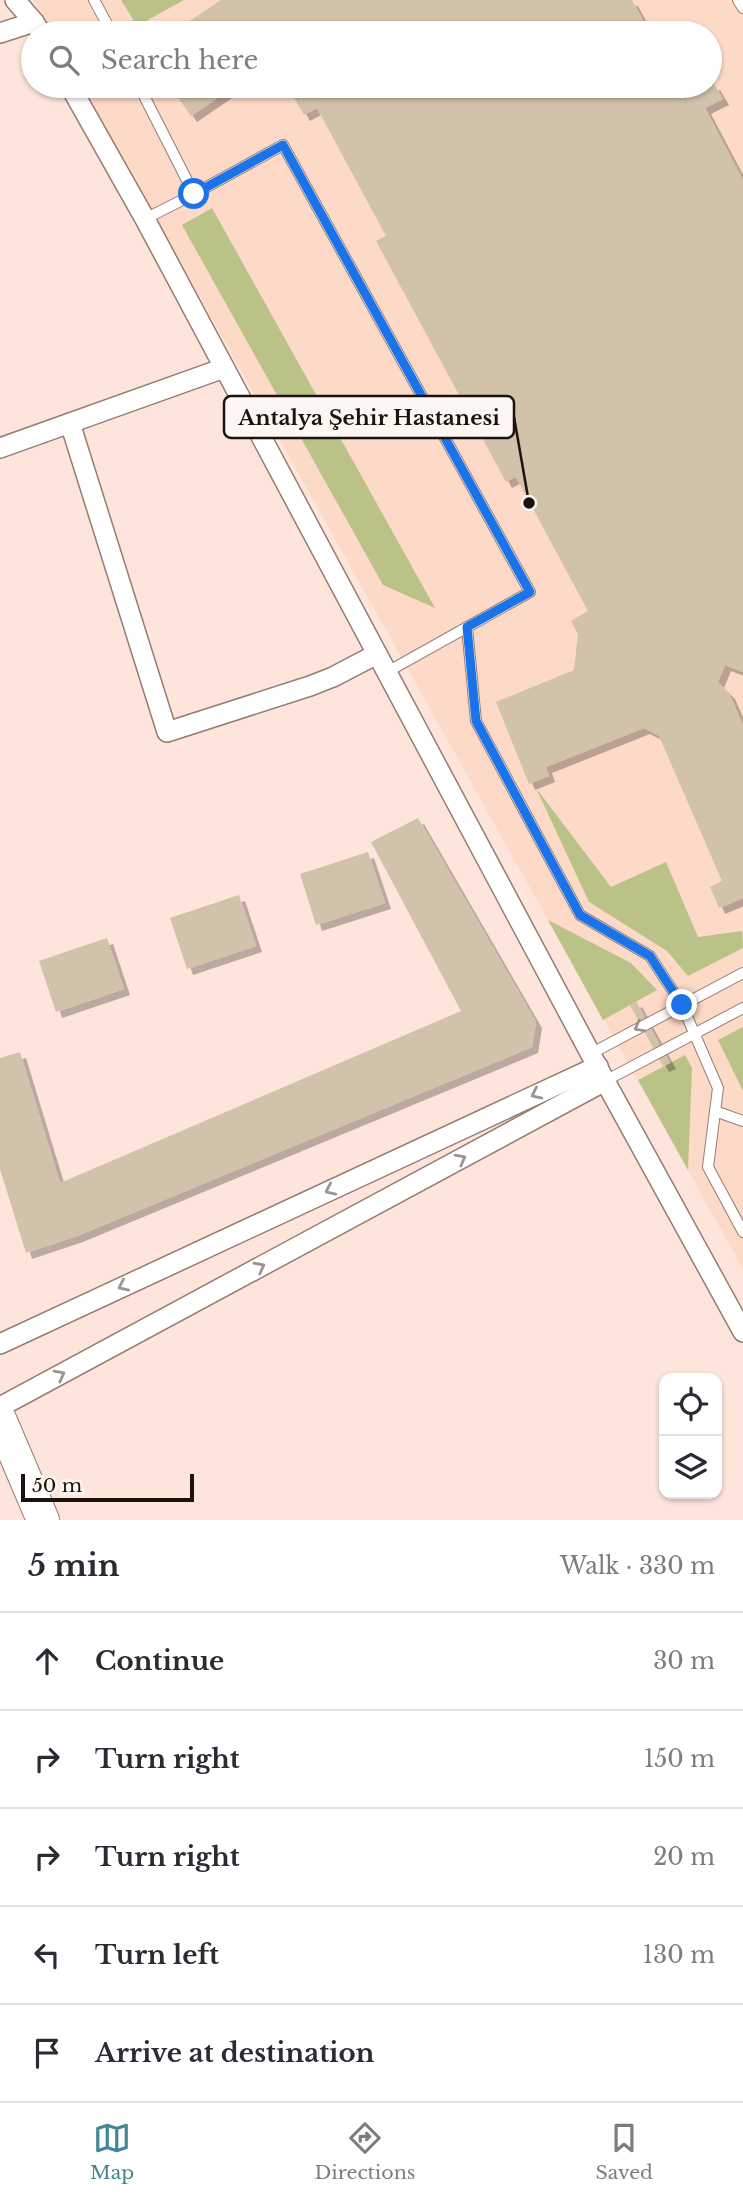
<!DOCTYPE html>
<meta charset="utf-8">
<style>
body{margin:0;font-family:"Libre Baskerville",serif;background:#f7f7f7;color:#2b2b33}
.controls{position:absolute;right:21px;bottom:21px;display:grid;overflow:hidden;border-radius:14px;box-shadow:0 2px 5px #0004}
.controls button{width:63px;height:63px;display:grid;place-items:center;padding:0;border:0;border-bottom:2px solid #e1e1e2;background:#fff;color:#2b2b33;font:35px sans-serif}
.scale{position:absolute;left:21px;bottom:18px;width:173px;box-sizing:border-box;padding-left:7px;border:4px solid #1d130e;border-top:0;font-size:19px;line-height:24px;white-space:nowrap;color:#1d130e;-webkit-text-stroke:5px #fdf7f4;paint-order:stroke}
.stop{position:absolute;width:21px;height:21px;margin:-16px;border:5px solid #1a73e8;border-radius:50%;background:#fff}
.stop.end{background:#1a73e8;border-color:#fff;box-shadow:0 2px 7px #0008}
.list{margin:0;padding:0;list-style:none}
h2{display:flex;justify-content:space-between;align-items:center;height:91px;margin:0;padding:0 28px;font-size:30px}
h2 small{font-size:23px;font-weight:400;color:#7c7c81}
.list li{display:grid;grid-template-columns:46px 1fr auto;gap:21px;align-items:center;box-sizing:border-box;height:98px;padding:0 28px;border-top:2px solid #e1e1e2}
.list b{display:block;font-size:26px;white-space:nowrap}
.list em{font-size:23px;font-style:normal;color:#7c7c81}
.icon{flex:none;width:38px;height:38px;fill:none;stroke:currentColor;stroke-width:2;stroke-linecap:round;stroke-linejoin:round}
.map{position:relative;flex:none;width:743px;height:1520px;overflow:hidden}
.search{position:absolute;background:#fff;box-shadow:0 2px 5px #0004;left:21px;right:21px;top:21px;height:77px;display:flex;align-items:center;gap:18px;box-sizing:border-box;padding:0 24px;border-radius:38px;color:#7c7c81;font-size:26px}
.sheet{height:581px;background:#fff}
nav{display:flex;justify-content:space-around;align-items:center;box-sizing:border-box;height:98px;border-top:2px solid #e1e1e2;background:#fff;font-size:19px;color:#7c7c81}
nav a{display:grid;justify-items:center;gap:4px}
nav .on{color:#428595}
.map>svg:first-child{display:block}
.built{fill:#fdd9c8}
.green{fill:#bbc288}
.building{fill:#d1c2aa;filter:url(#shadow)}
.lines{fill:none;stroke-linecap:round;stroke-linejoin:round}
.lane-casing{stroke:#967c70;stroke-width:12}
.street-casing{stroke:#967c70;stroke-width:22}
.primary-casing{stroke:#967c70;stroke-width:34}
.lane{stroke:#fff;stroke-width:10}
.street{stroke:#fff;stroke-width:19}
.primary{stroke:#fff;stroke-width:32}
.oneway{stroke:#999593}
.route{stroke:#1a73e8;stroke-width:9}
.leader{fill:none;stroke:#1d130e;stroke-width:2.5}
.callout-dot{fill:#1d130e;stroke:#fdf7f4;stroke-width:2.5}
.callout{fill:#fdf7f4;stroke:#1d130e;stroke-width:2.5}
.callout-label{font-size:21px;text-anchor:middle;font-weight:bold;fill:#1d130e}
</style>
<div class="map">
<svg width="743" height="1520" viewBox="0 0 743 1520">
<defs>
<filter id="shadow"><feDropShadow dx="6" dy="6" stdDeviation="0" flood-color="#0004"/></filter>
</defs>
<rect width="100%" height="100%" fill="#fde5db"/>
<polygon class="built" points="34,0 743,0 743,1269 82,86 710,86 710,33 52,33"/>
<g class="green">
<polygon points="121,0 184,0 137,26"/>
<polygon points="212,208 435,608 383,585 182,225"/>
<polygon points="536,788 611,887 666,862 698,937 742,931 743,948 688,976 667,951 589,902"/>
<polygon points="548,920 631,963 657,990 603,1020"/>
<polygon points="743,1027 743,1091 718,1040"/>
<polygon points="685,1055 692,1068 688,1170 638,1080"/>
</g>
<g class="building">
<polygon points="221,0 632,0 650,33 172,33"/>
<polygon points="714,84 723,99 705,108 743,180 743,672 725,665 718,682 729,693 743,725 743,898 719,908 710,887 722,881 659,736 644,728 546,767 549,776 529,784 496,702 574,670 578,634 571,621 588,611 516,477 506,482 376,241 386,236 317,108 304,115 293,96 278,86 677,86 685,100"/>
<polygon points="170,86 235,86 191,116"/>
<polygon points="418,818 536,1022 532,1047 77,1236 26,1253 0,1169 0,1058 20,1052 60,1183 461,1011 371,842"/>
<polygon points="368,852 385,903 316,925 300,874"/>
<polygon points="239,895 256,946 187,969 170,918"/>
<polygon points="107,938 124,989 56,1012 39,961"/>
<polygon points="636,1001 670,1063 663,1066 630,1005"/>
</g>
<g class="lines">
<g class="lane-casing">
<g id="lane">
<polyline points="94,0 112,33"/>
<polyline points="738,0 743,8"/>
<polyline points="139,86 194,194 145,219"/>
<polyline points="194,194 283,145 530,592 387,672"/>
<polyline points="467,627 476,721 580,915 650,956 682,1005 718,1088 708,1167 743,1232"/>
<polyline points="592,1053 743,973"/>
<polyline points="605,1081 743,1008"/>
<polyline points="715,1111 743,1121"/>
</g>
</g>
<g class="street-casing">
<g id="street">
<polyline points="15,0 34,22 41,33"/>
<polyline points="0,33 34,22"/>
<polyline points="70,86 145,219 605,1081 743,1332"/>
<polyline points="70,423 167,732 310,686 333,677 377,654"/>
<polyline points="0,448 224,368"/>
<polyline points="0,1344 598,1066"/>
<polyline points="0,1407 605,1081"/>
</g>
</g>
<g class="primary-casing">
<polyline id="primary" points="0,1419 43,1520"/>
</g>
<use href="#lane" class="lane"/>
<use href="#street" class="street"/>
<use href="#primary" class="primary"/>
</g>
<defs><path id="oneway-chevron" d="M-2-3.5L2.5 0L-2 3.5" fill="none" stroke-width="1.6" stroke-linecap="round" stroke-linejoin="round" transform="scale(1.75)"/></defs>
<g class="oneway">
<use href="#oneway-chevron" transform="translate(639 1027) rotate(152)"/>
<use href="#oneway-chevron" transform="translate(536 1094) rotate(155)"/>
<use href="#oneway-chevron" transform="translate(461 1159) rotate(-28)"/>
<use href="#oneway-chevron" transform="translate(330 1190) rotate(155)"/>
<use href="#oneway-chevron" transform="translate(260 1267) rotate(-28)"/>
<use href="#oneway-chevron" transform="translate(123 1286) rotate(155)"/>
<use href="#oneway-chevron" transform="translate(60 1375) rotate(-28)"/>
</g>
<g class="lines">
<polyline class="route" points="194,194 283,145 530,592 467,627 476,721 580,915 650,956 682,1005"/>
</g>
<path class="leader" d="M529 503L514 417"/>
<circle class="callout-dot" cx="529" cy="503" r="7"/>
<rect class="callout" x="224" y="396" width="290" height="42" rx="7"/>
<g class="callout-label">
<text x="369" y="425">Antalya Şehir Hastanesi</text>
</g>
</svg>
<div class="controls">
<button><svg class="icon" aria-label="locate" viewBox="0 0 24 24"><circle cx="12" cy="12" r="6"/><path d="M12 2v4M12 18v4M2 12h4M18 12h4"/></svg></button>
<button><svg class="icon" aria-label="layers" viewBox="0 0 24 24"><path d="M12 4l9 5-9 5-9-5zM3 14l9 5 9-5"/></svg></button>
</div>
<div class="scale">50 m</div>
<div class="stop" style="left:194px;top:194px"></div>
<div class="stop end" style="left:682px;top:1005px"></div>
<div class="search"><svg class="icon" aria-label="search" viewBox="0 0 24 24"><circle cx="10" cy="10" r="6"/><path d="M15 15l6 6"/></svg>Search here</div>
</div>
<section class="sheet">
<h2>5 min<small>Walk · 330 m</small></h2>
<ul class="list">
<li><svg class="icon" aria-label="ahead" viewBox="0 0 24 24"><path d="M12 20V5M6 11l6-6 6 6"/></svg><div><b>Continue</b></div><em>30 m</em></li>
<li><svg class="icon" aria-label="right" viewBox="0 0 24 24"><path d="M7 20v-9h11M14 6l5 5-5 5"/></svg><div><b>Turn right</b></div><em>150 m</em></li>
<li><svg class="icon" aria-label="right" viewBox="0 0 24 24"><path d="M7 20v-9h11M14 6l5 5-5 5"/></svg><div><b>Turn right</b></div><em>20 m</em></li>
<li><svg class="icon" aria-label="left" viewBox="0 0 24 24"><path d="M17 20v-9H6M10 6l-5 5 5 5"/></svg><div><b>Turn left</b></div><em>130 m</em></li>
<li><svg class="icon" aria-label="arrive" viewBox="0 0 24 24"><path d="M6 21V4h12l-3 4 3 4H6"/></svg><div><b>Arrive at destination</b></div></li>
</ul>
</section>
<nav>
<a class="on"><svg class="icon" aria-label="map" viewBox="0 0 24 24"><path d="M3 6l6-2 6 2 6-2v14l-6 2-6-2-6 2zM9 4v14M15 6v14"/></svg>Map</a>
<a><svg class="icon" aria-label="directions" viewBox="0 0 24 24"><path d="M12 3l9 9-9 9-9-9zM9 14v-3h6M13 9l2 2-2 2"/></svg>Directions</a>
<a><svg class="icon" aria-label="saved" viewBox="0 0 24 24"><path d="M7 4h10v16l-5-4-5 4z"/></svg>Saved</a>
</nav>
